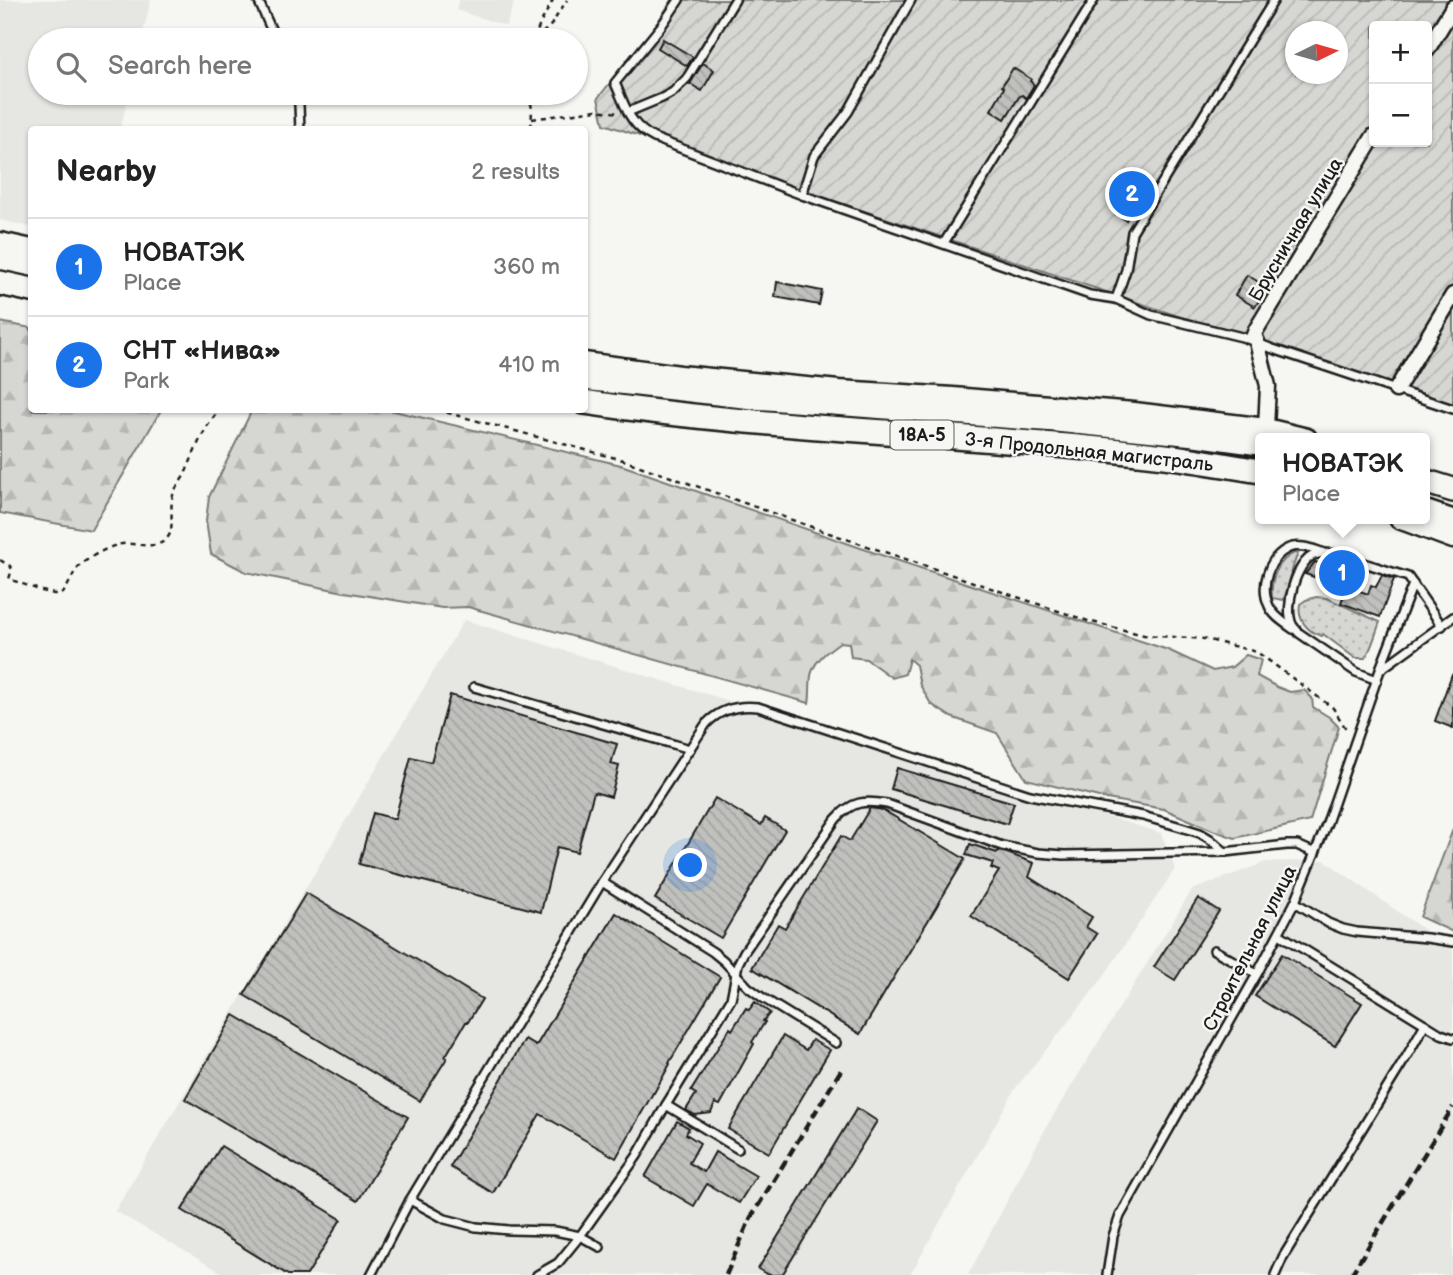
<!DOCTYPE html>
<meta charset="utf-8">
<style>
body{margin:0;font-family:"Balsamiq Sans",sans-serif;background:#f6f6f6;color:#222}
.controls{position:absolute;right:21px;top:21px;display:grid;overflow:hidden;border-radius:7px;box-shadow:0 2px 5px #0004}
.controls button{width:63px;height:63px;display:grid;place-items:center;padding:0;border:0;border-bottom:2px solid #e0e0e0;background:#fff;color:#222;font:35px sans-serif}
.compass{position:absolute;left:1285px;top:21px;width:63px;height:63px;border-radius:50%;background:#fff;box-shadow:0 2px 5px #0004;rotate:85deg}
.you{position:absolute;left:691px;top:866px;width:24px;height:24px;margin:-18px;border:5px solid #fff;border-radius:50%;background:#1a73e8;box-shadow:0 0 0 10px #1a73e833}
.badge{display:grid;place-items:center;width:46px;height:46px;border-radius:50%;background:#1a73e8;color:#fff;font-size:23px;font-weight:700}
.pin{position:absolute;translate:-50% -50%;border:4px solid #fff;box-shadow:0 2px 7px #0006}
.popup{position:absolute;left:1255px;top:433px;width:175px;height:91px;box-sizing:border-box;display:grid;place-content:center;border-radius:7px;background:#fff;filter:drop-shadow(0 2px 5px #0005);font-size:23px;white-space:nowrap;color:#767676}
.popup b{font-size:26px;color:#222}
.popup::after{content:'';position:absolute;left:50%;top:100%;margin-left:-14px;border:14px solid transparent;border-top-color:#fff}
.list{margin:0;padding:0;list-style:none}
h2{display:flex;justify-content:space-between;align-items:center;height:91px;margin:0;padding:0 28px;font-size:30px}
h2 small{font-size:23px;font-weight:400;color:#767676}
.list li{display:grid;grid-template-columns:46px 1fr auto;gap:21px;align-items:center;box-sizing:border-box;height:98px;padding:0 28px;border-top:2px solid #e0e0e0}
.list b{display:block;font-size:26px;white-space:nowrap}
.list p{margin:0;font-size:23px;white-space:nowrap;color:#767676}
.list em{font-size:23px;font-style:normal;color:#767676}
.icon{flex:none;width:38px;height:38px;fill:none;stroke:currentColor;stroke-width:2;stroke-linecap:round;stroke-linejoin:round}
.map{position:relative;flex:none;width:1453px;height:1275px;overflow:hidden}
.search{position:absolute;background:#fff;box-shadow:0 2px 5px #0004;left:28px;top:28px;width:560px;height:77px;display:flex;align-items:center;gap:18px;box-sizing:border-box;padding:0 24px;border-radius:38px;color:#767676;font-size:26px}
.panel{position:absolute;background:#fff;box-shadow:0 2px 5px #0004;left:28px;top:126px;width:560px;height:287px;border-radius:7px}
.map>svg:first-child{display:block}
.built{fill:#e6e6e2}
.grass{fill:url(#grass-dots);stroke:#797977;stroke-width:2}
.forest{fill:url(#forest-firs);stroke:#797977;stroke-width:2}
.garden{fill:url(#garden-furrows);stroke:#797977;stroke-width:2;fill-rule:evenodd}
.building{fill:url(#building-back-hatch);stroke:#1c1c1c;stroke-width:2}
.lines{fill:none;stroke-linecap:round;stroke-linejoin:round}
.service-casing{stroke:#1c1c1c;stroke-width:12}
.minor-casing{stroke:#1c1c1c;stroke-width:19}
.tertiary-casing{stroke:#1c1c1c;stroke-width:23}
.trunk-casing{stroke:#1c1c1c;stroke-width:28}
.path{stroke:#1c1c1c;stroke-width:2.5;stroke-dasharray:5 5;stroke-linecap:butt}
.service{stroke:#f6f6f2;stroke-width:7}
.minor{stroke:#f6f6f2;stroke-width:14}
.tertiary{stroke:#f6f6f2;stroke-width:18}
.trunk{stroke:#f6f6f2;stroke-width:23}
.rail{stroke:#1c1c1c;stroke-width:4.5;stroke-dasharray:10 5;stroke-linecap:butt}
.labels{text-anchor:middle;stroke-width:5;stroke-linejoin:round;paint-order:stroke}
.shield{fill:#f6f6f2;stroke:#5d5d5c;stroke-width:2}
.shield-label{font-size:18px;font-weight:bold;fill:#1c1c1c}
.street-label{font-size:19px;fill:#1c1c1c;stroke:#f6f6f2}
</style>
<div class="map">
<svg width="1453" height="1275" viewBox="0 0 1453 1275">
<defs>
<pattern id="grass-dots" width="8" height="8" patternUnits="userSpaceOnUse" patternTransform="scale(1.75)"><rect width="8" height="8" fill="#d6d6d2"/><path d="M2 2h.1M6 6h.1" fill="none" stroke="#b7b7b4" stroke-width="1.8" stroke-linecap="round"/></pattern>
<pattern id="forest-firs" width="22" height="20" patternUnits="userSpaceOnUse" patternTransform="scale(1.75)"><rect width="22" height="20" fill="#d6d6d2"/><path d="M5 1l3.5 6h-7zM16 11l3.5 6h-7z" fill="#b7b7b4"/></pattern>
<pattern id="garden-furrows" width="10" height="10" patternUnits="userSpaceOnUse" patternTransform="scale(1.75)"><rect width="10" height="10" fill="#d6d6d2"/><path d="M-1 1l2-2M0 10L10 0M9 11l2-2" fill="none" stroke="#b7b7b4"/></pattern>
<pattern id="building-back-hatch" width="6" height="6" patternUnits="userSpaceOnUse" patternTransform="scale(1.75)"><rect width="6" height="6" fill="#c0c0bd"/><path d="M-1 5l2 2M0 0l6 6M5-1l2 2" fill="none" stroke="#a4a4a2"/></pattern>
</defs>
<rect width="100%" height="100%" fill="#f6f6f2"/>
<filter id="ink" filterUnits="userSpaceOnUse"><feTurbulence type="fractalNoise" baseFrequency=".0143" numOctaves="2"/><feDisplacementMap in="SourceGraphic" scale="14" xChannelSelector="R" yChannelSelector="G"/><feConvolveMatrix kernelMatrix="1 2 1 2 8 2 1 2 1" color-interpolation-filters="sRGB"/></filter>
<g filter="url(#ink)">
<g class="built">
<polygon points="0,0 151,0 141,40 40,40 40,93 129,93 120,129 32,130 31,227 0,220"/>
<polygon points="459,0 506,0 514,3 506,26 456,10"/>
<polygon points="464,620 1161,833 1175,869 1102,979 1015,1089 910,1275 226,1275 115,1211"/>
<polygon points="1324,860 1453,950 1453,1275 968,1275 1048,1124 1192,890 1266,862"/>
</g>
<g class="grass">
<path d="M1294,553L1298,554C1290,568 1291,586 1283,600L1272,598C1270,580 1277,561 1294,553Z"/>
<path d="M1316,597L1327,598L1380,622C1376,632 1371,651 1365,658H1355L1323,634L1322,636C1307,632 1297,619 1300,604L1306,600Z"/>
</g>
<g class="forest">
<polygon points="0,322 31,328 32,410 161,410 91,530 0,513"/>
<path d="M252,410H390L621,465L884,556L1168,650L1213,671L1232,667L1246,655L1261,660L1257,676L1277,687L1290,692L1304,690L1312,698L1313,707L1329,717L1339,727L1310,821L1235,838L1215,831L1164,809L1107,799L1026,779L997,733L951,717L931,704L920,685L916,665L909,659L905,674L892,678L866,659L851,657L849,643L840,642C829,650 816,659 812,672C809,679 811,694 809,703L468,607L442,608L339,591L246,572L211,554L206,521L209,497Z"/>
<polygon points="1453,829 1453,932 1420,917"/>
</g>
<path class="garden" d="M672,0H1453V408L604,124L598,98L654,28ZM1374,26H1427V142H1374ZM1296,32H1338V74H1296Z"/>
<g class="building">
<polygon points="663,39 693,57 687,66 658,48"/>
<polygon points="703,63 714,70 702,91 690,84"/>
<polygon points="1013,68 1031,79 1030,81 1034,85 1026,98 1022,95 1019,97 1005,119 991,110 1004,88 1002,86"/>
<polygon points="1123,197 1135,204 1126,220 1114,213"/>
<polygon points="1247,275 1267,287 1255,307 1235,295"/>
<polygon points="777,282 822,291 819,305 775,297"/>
<polygon points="1339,561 1351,566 1344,585 1316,573 1314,577 1305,574 1315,562 1336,569"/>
<polygon points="1382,575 1394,579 1380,617 1341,603 1347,586 1368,594 1371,585 1376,587"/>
<polygon points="1452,674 1453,674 1453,728 1435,721"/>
<polygon points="450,695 617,744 611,764 619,766 611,797 594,792 577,852 557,847 541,912 359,864 373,813 395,819 411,757 431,762"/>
<polygon points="897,768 1014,803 1007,824 891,789"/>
<polygon points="715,798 761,825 765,818 785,830 721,938 655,899"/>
<polygon points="870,808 883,810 965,859 860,1034 752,968 778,924 785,928 841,836 850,841"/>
<polygon points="970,844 997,853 998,851 1007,853 1034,863 1029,877 1092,917 1086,927 1097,934 1069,978 971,916 999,871 991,868 993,863 966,855"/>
<polygon points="306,893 482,999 468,1022 466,1022 445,1057 447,1058 420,1101 244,995"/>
<polygon points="1198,898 1219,911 1175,980 1154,967"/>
<polygon points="616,913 720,977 669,1063 670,1064 654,1093 653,1093 616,1158 540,1114 493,1193 450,1167 525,1039 536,1046"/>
<polygon points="1282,954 1362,1003 1335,1046 1255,996"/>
<polygon points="755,1002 770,1013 763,1021 765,1022 752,1042 754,1044 720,1105 715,1103 711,1113 695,1115 686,1110 696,1094 691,1091 730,1028 732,1030 746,1008 749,1010"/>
<polygon points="234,1015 408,1117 358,1201 185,1099"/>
<polygon points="783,1036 806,1050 812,1040 830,1050 769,1153 728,1129"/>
<polygon points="857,1108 877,1121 782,1275 769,1275 758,1269"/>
<polygon points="677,1121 689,1128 686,1134 700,1143 689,1163 704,1172 715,1152 756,1176 739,1203 707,1184 694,1206 645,1177"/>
<polygon points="221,1146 341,1219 307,1275 288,1275 182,1210"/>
</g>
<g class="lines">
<g class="service-casing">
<g id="service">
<polyline points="258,0 276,40"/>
<path d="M679,0L662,25L615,83C626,107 629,125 654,138L802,195L1090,295L1116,299L1151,315L1242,337L1273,349L1453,409"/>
<polyline points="296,93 299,105 300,130"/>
<polyline points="628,112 662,98 673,92 687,78 735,0"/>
<polyline points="802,195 814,156 848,112 911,0"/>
<polyline points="944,243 1094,0"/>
<polyline points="1116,299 1126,270 1132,232 1274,0"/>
<path d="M1293,629C1285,623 1273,616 1269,606C1260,587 1268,557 1289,548C1299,544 1312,549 1322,552"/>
<polyline points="1380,669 1413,584"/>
<path d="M1377,680L1356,672L1299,633C1298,632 1292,625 1292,624C1284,607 1296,562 1314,555C1321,553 1329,553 1336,554L1408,577L1442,626"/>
<polyline points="474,687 690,749"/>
<polyline points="602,882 713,952 724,961 748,987 763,998 836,1043"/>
<polyline points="1295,902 1328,923 1343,929 1357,932 1427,938 1453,942"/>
<polyline points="1279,934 1441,1034 1453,1038"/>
<polyline points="1214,950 1257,974"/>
<polyline points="666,1105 738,1149"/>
<polyline points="410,1200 445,1219 476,1227 509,1230 555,1231 580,1236 600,1247"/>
<path d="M371,1275L410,1200L602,882L706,724C720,709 738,705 758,707L1030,795L1143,816L1181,827L1200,833L1210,839L1225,852"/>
<path d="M537,1275L558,1263L580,1236L637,1156L666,1105L731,999L738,964L744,952L836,819C852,801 864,800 887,804L1002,846L1038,853L1064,855L1225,852L1287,845H1297L1315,853"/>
<polyline points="1107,1275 1113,1236 1120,1216 1257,974 1295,902 1327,823 1380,670 1453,617"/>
<polyline points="1275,1275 1283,1257 1408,1054 1425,1024"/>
</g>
</g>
<g class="minor-casing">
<g id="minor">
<polyline points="1427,50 1453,7"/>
<polyline points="1396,390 1453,295"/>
<polyline points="1266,428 1268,386 1257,342 1254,335 1256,330 1374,136"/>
</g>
</g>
<g class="tertiary-casing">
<g id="tertiary">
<polyline points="0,242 32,249"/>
<polyline points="584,362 680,375 839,390 953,397 1134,412 1266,428 1307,438"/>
<polyline points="1399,519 1453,539"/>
</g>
</g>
<g class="trunk-casing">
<g id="trunk">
<polyline points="0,257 32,264"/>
<polyline points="0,283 32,290"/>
<polyline points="584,378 753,397 1056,420 1195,434 1260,443"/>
<path d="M584,402C777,431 972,433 1165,456C1197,460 1228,466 1260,471"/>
<polyline points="1424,481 1453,490"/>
<polyline points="1424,512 1453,522"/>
</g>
</g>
<g class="path">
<polyline points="534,40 540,24 553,0"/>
<polyline points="535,40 551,25 567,0"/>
<polyline points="529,93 532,109 531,130"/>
<polyline points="532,119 596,110 619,113"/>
<polyline points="437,410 623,460 823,531 1088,621 1144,635 1205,639 1257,652 1333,708 1348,732"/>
<path d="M0,560L10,566L12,569L9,579L42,591L54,594L63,593C71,583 73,569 84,562C93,555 107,548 117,545C134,540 156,553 168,537C175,528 169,507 173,495C175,488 180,483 184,476C191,462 196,446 204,432C208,424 214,417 219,410"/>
</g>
<use href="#service" class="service"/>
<use href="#minor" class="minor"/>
<use href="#tertiary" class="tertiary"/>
<use href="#trunk" class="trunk"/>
<g class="rail">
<polyline points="726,1275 750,1219 843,1067"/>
<polyline points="1351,1275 1453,1107"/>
</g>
</g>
</g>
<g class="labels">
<rect class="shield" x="890.5" y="420.5" width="63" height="29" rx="5"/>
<g class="shield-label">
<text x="922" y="441">18А-5</text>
</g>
<g class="street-label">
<text transform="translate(1295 229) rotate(-59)" y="7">Брусничная улица</text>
<text transform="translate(1089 451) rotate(6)" y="7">3-я Продольная магистраль</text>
<text transform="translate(1249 948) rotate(-63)" y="7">Строительная улица</text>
</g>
</g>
</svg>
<div class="controls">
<button>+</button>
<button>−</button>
</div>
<svg class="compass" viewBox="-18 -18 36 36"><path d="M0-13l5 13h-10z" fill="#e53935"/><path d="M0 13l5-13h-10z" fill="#767676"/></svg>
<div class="you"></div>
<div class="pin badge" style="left:1342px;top:573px">1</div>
<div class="popup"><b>НОВАТЭК</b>Place</div>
<div class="pin badge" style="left:1132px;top:194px">2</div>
<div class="search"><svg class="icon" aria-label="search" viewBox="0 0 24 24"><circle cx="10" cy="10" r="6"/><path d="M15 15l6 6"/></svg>Search here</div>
<section class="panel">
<h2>Nearby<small>2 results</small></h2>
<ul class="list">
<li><span class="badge">1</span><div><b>НОВАТЭК</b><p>Place</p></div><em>360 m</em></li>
<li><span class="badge">2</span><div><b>СНТ «Нива»</b><p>Park</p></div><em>410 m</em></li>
</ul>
</section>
</div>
